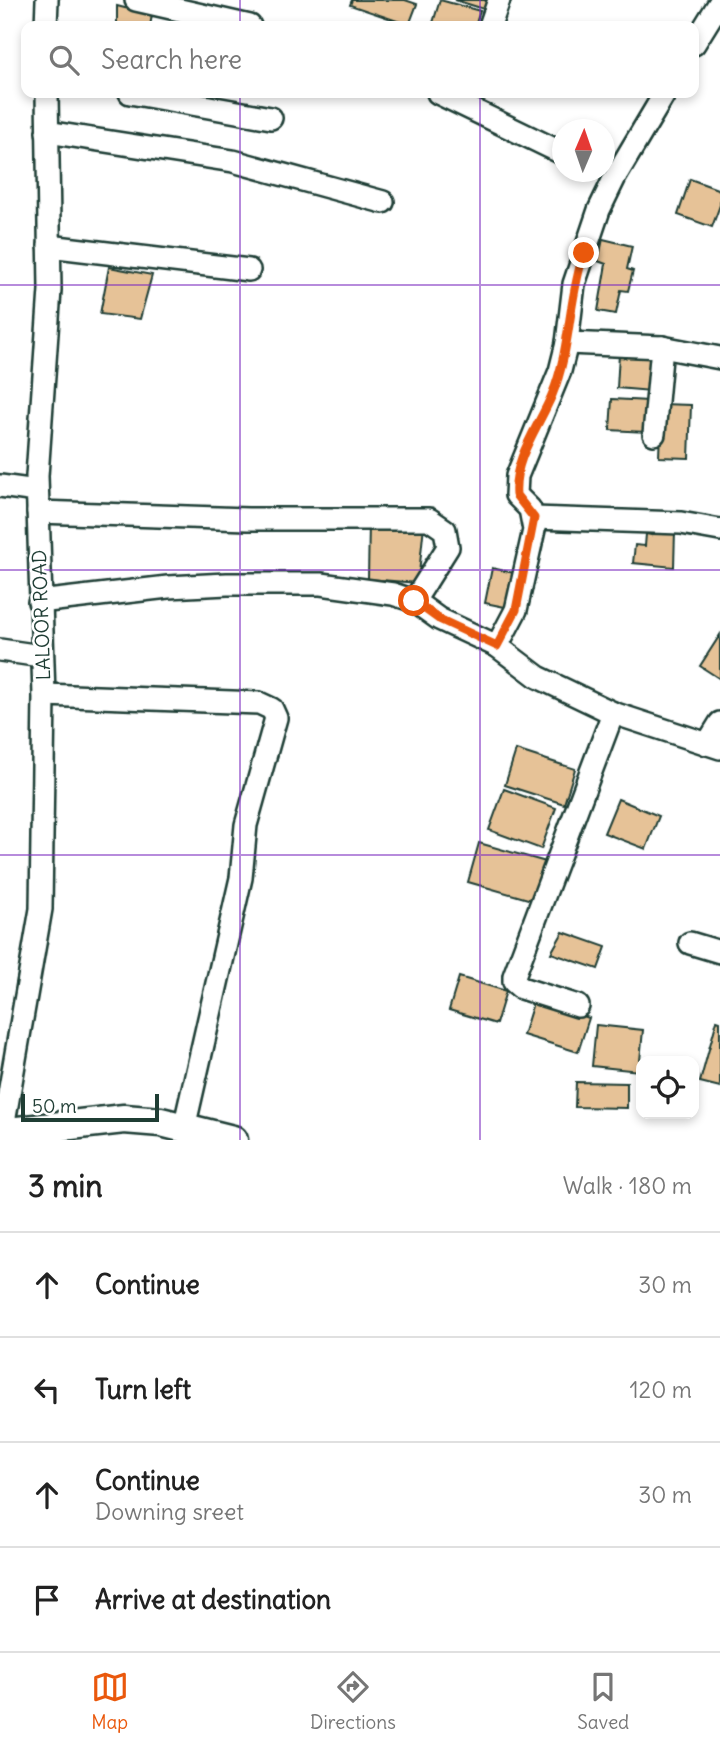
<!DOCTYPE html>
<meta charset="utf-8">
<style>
body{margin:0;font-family:Delius,sans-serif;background:#f2f2f2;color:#222}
.controls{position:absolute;right:21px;bottom:21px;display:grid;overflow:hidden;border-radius:14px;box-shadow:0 4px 10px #0003}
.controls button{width:63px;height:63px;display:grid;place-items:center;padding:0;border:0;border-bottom:2px solid #e0e0e0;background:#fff;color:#222;font:35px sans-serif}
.compass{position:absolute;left:552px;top:119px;width:63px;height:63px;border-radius:50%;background:#fff;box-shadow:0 4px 10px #0003;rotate:2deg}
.scale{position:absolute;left:21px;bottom:18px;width:138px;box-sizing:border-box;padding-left:7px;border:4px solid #1f3d34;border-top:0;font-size:19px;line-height:24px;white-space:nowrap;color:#1f3d34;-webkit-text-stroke:5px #fff;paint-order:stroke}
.stop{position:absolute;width:21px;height:21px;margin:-16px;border:5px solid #ea580c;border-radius:50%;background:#fff}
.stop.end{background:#ea580c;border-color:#fff;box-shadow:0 2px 7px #0008}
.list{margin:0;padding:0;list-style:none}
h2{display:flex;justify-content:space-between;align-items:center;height:91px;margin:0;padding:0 28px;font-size:30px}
h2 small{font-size:23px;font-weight:400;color:#767676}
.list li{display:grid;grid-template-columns:46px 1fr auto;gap:21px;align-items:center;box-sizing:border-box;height:105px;padding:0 28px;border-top:2px solid #e0e0e0}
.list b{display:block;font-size:26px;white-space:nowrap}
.list p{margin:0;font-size:23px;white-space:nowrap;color:#767676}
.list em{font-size:23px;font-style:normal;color:#767676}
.icon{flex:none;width:38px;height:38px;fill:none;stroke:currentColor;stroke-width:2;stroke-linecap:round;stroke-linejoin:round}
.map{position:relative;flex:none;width:720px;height:1140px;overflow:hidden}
.search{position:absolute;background:#fff;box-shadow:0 4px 10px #0003;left:21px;right:21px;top:21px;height:77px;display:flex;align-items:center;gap:18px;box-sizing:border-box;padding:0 24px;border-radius:14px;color:#767676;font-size:26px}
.sheet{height:511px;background:#fff}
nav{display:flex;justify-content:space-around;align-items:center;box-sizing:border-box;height:98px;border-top:2px solid #e0e0e0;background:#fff;font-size:19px;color:#767676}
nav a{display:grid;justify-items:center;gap:4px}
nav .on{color:#ea580c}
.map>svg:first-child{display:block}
.building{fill:#e6c297;stroke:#1f3d34;stroke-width:2}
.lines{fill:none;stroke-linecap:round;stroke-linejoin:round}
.minor-casing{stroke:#1f3d34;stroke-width:26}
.major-casing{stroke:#1f3d34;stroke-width:33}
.minor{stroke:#fff;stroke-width:21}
.major{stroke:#fff;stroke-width:28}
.route{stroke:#ea580c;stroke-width:9}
.grid{fill:none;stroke:#7b2cbf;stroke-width:2;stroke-opacity:0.55}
.labels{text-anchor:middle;stroke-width:5;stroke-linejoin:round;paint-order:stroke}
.street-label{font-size:19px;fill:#1f3d34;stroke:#fff}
</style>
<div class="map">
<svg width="720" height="1140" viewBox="0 0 720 1140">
<rect width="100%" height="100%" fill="#fff"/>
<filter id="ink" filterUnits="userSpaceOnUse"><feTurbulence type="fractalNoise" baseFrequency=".0143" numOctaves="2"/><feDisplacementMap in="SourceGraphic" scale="14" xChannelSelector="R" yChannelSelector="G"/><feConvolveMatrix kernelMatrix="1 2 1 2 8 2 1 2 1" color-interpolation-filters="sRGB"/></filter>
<g filter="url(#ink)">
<g class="building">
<polygon points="352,0 405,0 417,4 409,25 350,5"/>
<polygon points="440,0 480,11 475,26 432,26"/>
<polygon points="455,0 487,0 484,9"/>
<polygon points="117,6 152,15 150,26 117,26"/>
<polygon points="690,179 720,190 720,205 712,227 678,215"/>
<polygon points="603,239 632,246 627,269 633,271 628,291 621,290 616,314 598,311 606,264 598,261"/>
<polygon points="109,267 152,275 140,319 100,314"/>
<polygon points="619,354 654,357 651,391 617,388"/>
<polygon points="612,399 648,401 646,432 610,430"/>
<polygon points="661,404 691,405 689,458 659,457"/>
<polygon points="369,523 424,525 418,583 368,579"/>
<polygon points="651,529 675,530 674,567 633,563 635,545 645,546 646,534 651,535"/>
<polygon points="492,568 518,574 510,608 485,603"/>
<polygon points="720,635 720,679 700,666"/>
<polygon points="516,750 575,769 564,804 505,785"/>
<polygon points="504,789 556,808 541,849 489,830"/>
<polygon points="618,799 659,816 646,849 604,833"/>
<polygon points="479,843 546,862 535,901 468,882"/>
<polygon points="563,932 606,947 598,969 551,953"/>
<polygon points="459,977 506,991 496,1024 449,1010"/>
<polygon points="534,1000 589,1018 578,1052 523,1035"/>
<polygon points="717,1020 720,1021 720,1087 700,1082"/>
<polygon points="596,1025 643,1030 639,1071 592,1066"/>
<polygon points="576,1082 627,1083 627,1108 575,1107"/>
</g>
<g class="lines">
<g class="minor-casing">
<g id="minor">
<polyline points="136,0 250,26"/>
<polyline points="46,26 47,0"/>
<polyline points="490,26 499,0"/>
<polyline points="694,44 720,2"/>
<polyline points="130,93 271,118"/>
<polyline points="438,93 562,153"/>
<polyline points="47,132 233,161 383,202"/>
<polyline points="49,246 249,270"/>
<polyline points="567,343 662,347 720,358"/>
<polyline points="654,434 662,347"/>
<polyline points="0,486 37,491"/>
<polyline points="38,512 248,519 429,519 445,530 448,547 414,601"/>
<polyline points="534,518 681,523 720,530"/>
<polyline points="39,602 168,587 227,584 321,584 393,594 414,601 439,619 497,646 538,677 613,713 720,748"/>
<polyline points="497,646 516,610 534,530 530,509 516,495 517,476 560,371 567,343 574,284 599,210 615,177 665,93"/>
<polyline points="0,650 41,656"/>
<polyline points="44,695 259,703 272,709 276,718 246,825 241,878 184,1128"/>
<polyline points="707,744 720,723"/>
<polyline points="690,943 720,952"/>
<polyline points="578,1006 521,988 514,982 514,976 613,713"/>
<polyline points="1,1140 41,909 44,695 37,476 50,290 47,93"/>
</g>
</g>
<g class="major-casing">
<polyline id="major" points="0,1133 124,1119 161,1122 233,1140"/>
</g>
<use href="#minor" class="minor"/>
<use href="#major" class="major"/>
</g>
</g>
<g class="lines" filter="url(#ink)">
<path class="route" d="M414,601L439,619L497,646L516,610L534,518L516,495C513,459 539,426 552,395C571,349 568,300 584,253"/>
</g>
<path class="grid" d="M240,0V26M480,0V26M240,93V1140M480,93V1140M0,285H720M0,570H720M0,855H720"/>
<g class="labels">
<g class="street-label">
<text transform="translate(41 615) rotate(-92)" y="7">LALOOR ROAD</text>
</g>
</g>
</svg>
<div class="controls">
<button><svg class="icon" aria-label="locate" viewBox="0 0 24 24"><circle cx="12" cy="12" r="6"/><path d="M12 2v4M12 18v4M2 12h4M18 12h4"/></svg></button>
</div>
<svg class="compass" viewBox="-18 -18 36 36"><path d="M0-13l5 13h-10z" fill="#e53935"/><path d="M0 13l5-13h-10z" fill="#767676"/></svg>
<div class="scale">50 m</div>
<div class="stop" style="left:414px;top:601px"></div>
<div class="stop end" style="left:584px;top:253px"></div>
<div class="search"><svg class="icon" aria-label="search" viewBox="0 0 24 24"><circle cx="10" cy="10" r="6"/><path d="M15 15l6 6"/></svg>Search here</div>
</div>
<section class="sheet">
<h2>3 min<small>Walk · 180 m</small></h2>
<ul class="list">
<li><svg class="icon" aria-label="ahead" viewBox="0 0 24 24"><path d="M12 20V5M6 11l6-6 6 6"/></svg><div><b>Continue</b></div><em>30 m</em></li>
<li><svg class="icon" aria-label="left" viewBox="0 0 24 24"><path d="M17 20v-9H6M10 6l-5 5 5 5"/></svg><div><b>Turn left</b></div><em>120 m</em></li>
<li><svg class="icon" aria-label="ahead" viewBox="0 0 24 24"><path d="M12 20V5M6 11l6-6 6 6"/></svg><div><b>Continue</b><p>Downing sreet</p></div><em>30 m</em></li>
<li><svg class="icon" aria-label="arrive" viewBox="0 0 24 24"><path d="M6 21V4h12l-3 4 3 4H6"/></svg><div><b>Arrive at destination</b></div></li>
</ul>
</section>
<nav>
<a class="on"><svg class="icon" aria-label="map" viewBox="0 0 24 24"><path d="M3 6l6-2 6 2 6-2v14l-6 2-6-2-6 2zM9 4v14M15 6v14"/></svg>Map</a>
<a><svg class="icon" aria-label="directions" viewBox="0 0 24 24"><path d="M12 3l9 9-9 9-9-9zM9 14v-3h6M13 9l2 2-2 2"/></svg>Directions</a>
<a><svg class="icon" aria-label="saved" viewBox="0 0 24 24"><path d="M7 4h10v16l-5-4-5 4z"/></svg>Saved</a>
</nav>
